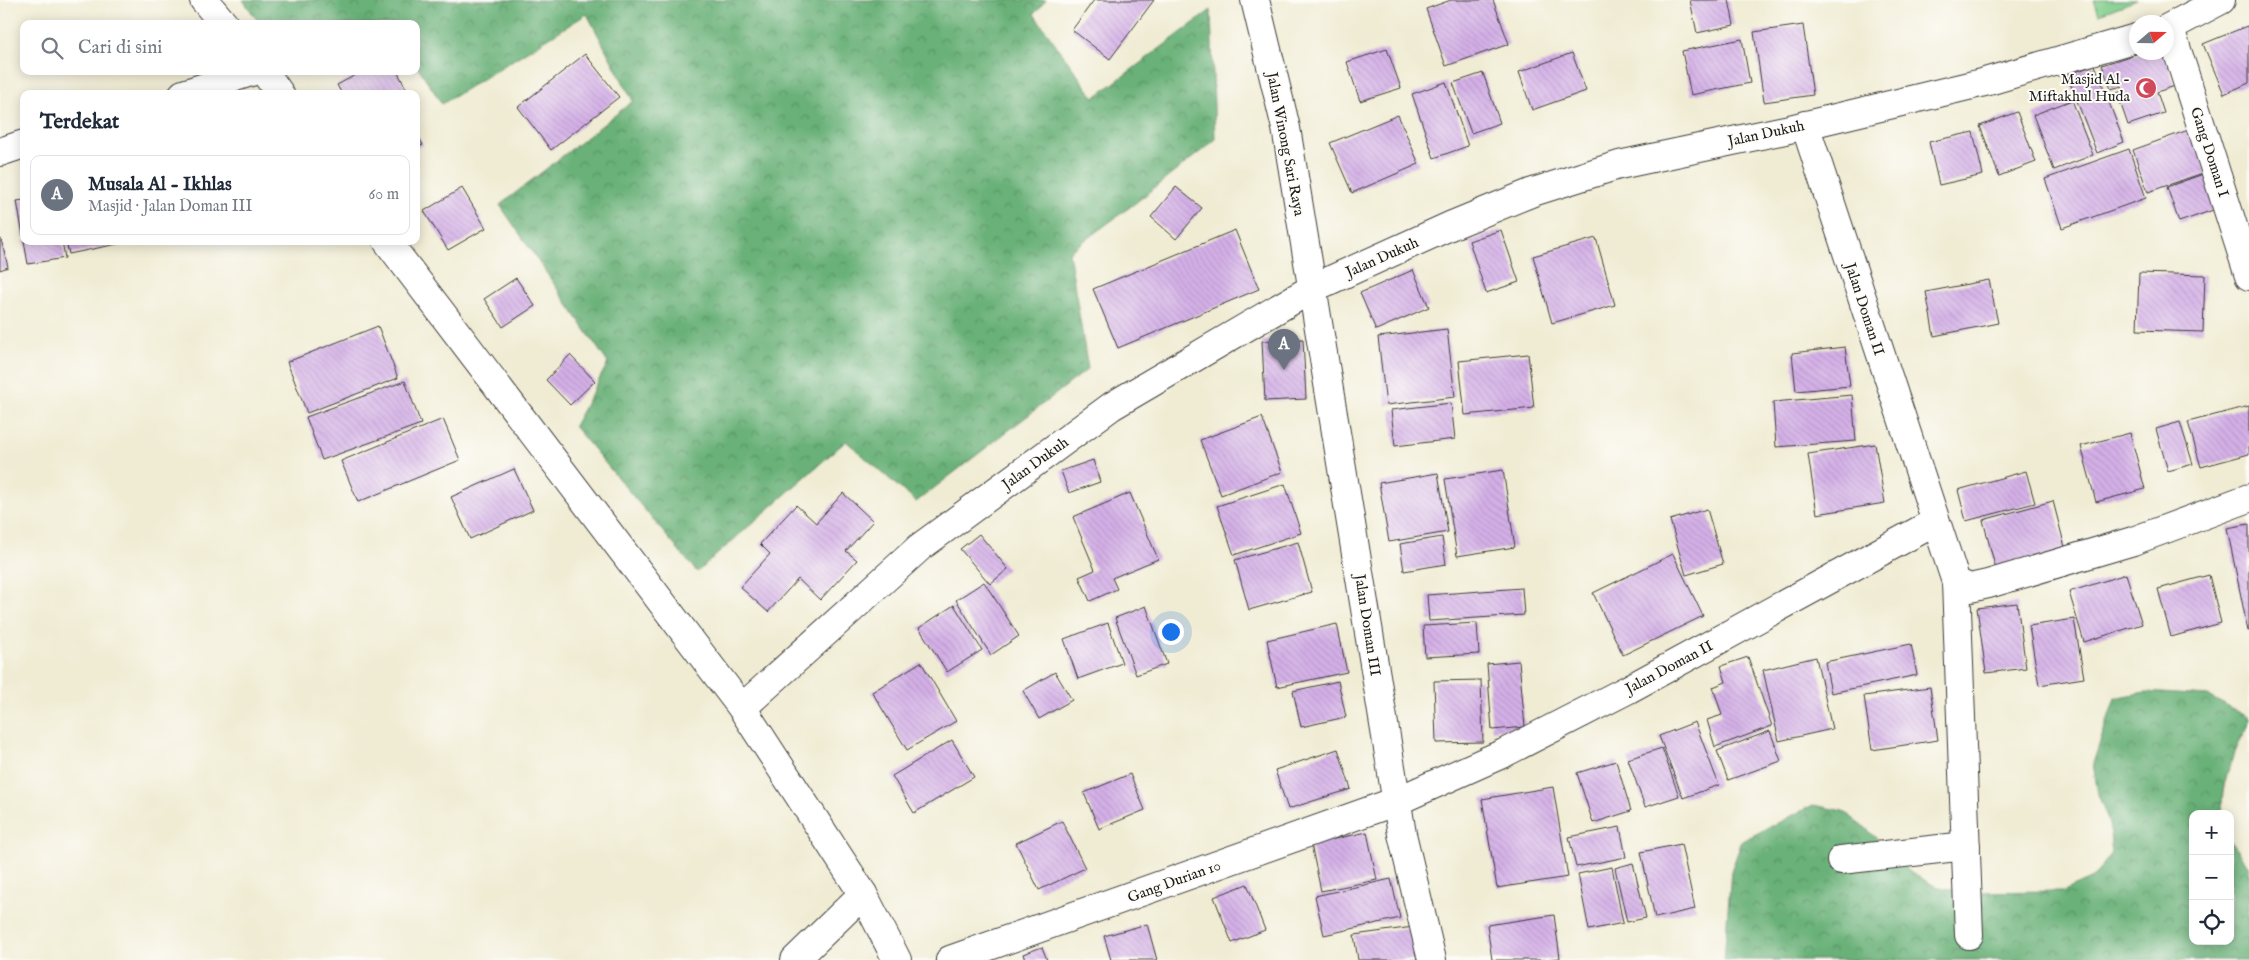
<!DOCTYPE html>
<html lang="id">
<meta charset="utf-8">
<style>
body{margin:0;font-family:"IM FELL English",serif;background:#f2f2f3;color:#1f2937}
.controls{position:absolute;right:15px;bottom:15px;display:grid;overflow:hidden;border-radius:10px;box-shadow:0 2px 12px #0003}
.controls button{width:45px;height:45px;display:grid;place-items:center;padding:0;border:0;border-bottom:1px solid #e0e1e3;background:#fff;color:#1f2937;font:25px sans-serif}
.compass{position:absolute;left:2129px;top:15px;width:45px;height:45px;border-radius:50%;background:#fff;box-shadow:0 2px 12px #0003;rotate:70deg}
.you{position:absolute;left:1170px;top:631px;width:18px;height:18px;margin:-12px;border:4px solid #fff;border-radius:50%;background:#1a73e8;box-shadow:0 0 0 8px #1a73e833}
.badge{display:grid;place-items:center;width:32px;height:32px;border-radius:50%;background:#0b8043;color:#fff;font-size:16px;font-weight:700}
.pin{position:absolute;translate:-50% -41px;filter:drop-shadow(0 1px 2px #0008)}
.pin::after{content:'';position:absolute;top:26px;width:18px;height:15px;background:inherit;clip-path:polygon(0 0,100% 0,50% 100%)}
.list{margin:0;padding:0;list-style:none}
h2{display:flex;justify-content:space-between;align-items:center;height:65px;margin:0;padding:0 20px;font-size:21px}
h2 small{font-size:16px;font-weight:400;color:#747a83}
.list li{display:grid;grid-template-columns:32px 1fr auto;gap:15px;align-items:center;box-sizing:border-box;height:80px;margin:0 10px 10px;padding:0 10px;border:1px solid #e0e1e3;border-radius:10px}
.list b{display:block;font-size:19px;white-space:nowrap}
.list p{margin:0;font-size:16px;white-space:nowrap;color:#747a83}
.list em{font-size:16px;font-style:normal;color:#747a83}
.icon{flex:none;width:28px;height:28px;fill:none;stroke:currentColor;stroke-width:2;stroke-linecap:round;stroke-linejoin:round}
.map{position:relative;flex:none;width:2249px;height:960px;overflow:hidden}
.search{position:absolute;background:#fff;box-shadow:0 2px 12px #0003;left:20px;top:20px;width:400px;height:55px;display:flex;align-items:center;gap:12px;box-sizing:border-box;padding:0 18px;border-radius:10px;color:#747a83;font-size:19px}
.panel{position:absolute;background:#fff;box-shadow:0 2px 12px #0003;left:20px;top:90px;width:400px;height:155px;border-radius:10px}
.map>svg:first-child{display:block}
.forest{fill:url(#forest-crowns);stroke:#42664a}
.pitch{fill:#82ce8d;stroke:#4f7554}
.building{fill:url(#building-back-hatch)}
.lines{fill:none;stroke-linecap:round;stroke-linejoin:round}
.minor-casing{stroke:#3c3b38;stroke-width:30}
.minor{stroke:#fff;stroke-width:28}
.labels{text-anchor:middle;stroke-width:4;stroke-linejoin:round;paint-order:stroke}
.poi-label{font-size:15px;fill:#1c1c1c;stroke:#fdfcf7;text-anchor:end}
.street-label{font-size:15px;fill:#1c1c1c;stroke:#fdfcf7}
</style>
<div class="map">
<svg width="2249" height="960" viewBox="0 0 2249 960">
<defs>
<pattern id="forest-crowns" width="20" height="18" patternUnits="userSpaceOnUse" patternTransform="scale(1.25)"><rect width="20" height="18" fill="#69b178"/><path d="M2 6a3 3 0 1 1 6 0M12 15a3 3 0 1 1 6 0" fill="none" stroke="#568f62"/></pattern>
<pattern id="building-back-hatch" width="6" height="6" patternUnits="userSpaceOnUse" patternTransform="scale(1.25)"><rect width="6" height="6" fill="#d4b0e7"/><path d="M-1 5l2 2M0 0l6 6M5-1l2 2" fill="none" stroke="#b597c6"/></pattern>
</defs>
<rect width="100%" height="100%" fill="#fdfcf7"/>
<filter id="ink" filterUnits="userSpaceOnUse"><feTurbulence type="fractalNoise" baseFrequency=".02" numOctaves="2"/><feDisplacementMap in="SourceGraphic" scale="10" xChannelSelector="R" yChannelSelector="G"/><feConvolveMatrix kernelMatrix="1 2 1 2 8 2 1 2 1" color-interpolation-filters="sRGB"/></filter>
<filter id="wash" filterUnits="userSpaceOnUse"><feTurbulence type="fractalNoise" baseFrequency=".0096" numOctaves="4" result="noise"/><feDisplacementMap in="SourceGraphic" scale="20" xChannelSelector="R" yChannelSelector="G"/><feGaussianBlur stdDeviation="1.12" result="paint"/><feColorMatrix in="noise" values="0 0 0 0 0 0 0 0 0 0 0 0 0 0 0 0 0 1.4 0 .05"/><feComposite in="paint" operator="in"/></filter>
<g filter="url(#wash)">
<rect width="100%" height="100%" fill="#f0ecd4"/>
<g class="forest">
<polygon points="243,0 1046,0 1034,14 1094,98 1211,10 1215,140 1134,204 1069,252 1088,369 916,502 846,441 697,572 574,426 608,363 500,205 633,101 587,14 442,104 416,64 416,24 260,24"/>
<path d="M2145,692L2208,696L2249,718C2249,730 2241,737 2237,747C2229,766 2219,794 2223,814H2193V941H2230V841L2249,867V960H1724L1731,871L1742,841L1813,805L1843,811L1867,829L1910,872L1935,886L1963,892L2064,891L2093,878L2112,853L2109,823L2098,794L2093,763L2115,698Z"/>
</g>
<polygon class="pitch" points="2094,0 2137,0 2099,14"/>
<g id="blocks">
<g class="building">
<polygon points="1094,0 1154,0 1110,59 1072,30"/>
<polygon points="1451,0 1493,0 1509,44 1446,66 1426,9"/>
<polygon points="1690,0 1729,0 1734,25 1697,33"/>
<polygon points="1803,25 1813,95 1764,102 1754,32"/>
<polygon points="2247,26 2249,30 2249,83 2224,94 2203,44"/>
<polygon points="1742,39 1750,83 1691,95 1682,51"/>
<polygon points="1387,49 1401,88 1360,101 1347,62"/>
<polygon points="2142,52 2163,52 2175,86 2157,92 2164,113 2128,125 2117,93 2123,91 2122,86 2111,89 2102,65"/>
<polygon points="1572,53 1586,91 1532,110 1519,72"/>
<polygon points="585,54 619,97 551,150 518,107"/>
<polygon points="2095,65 2124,142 2097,153 2067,75"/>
<polygon points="363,71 397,71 409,94 342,94 337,85"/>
<polygon points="1483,73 1500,123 1471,133 1453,83"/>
<polygon points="1446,82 1468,146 1434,158 1412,94"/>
<polygon points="2072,100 2093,155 2054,170 2033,115"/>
<polygon points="2017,112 2036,162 1999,176 1980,126"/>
<polygon points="1398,115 1419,164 1352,193 1330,143"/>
<polygon points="2191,129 2206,172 2148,192 2133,150"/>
<polygon points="416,132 423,145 416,148"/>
<polygon points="1973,132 1983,175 1939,185 1929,142"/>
<polygon points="2129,149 2146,198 2062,228 2045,179"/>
<polygon points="2206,173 2219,208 2179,222 2167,187"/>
<polygon points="1176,187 1202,208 1176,239 1151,217"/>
<polygon points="462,188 486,228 448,250 424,211"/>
<polygon points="24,200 24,236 23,236 17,201"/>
<polygon points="1235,230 1259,289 1118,348 1093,289"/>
<polygon points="1501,230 1519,282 1486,293 1469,241"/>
<polygon points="1596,238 1615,305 1552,323 1533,256"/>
<polygon points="1,239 8,267 0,270 0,240"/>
<polygon points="24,241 62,241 65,258 28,264"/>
<polygon points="66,241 122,241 122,243 69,254"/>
<polygon points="1413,270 1429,307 1376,330 1360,293"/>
<polygon points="2139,273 2205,275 2203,332 2137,330"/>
<polygon points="516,278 535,306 503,327 484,299"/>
<polygon points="1989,280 1998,323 1934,336 1926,292"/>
<polygon points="378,326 398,378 307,413 287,362"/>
<polygon points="1447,329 1455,397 1386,405 1378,337"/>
<polygon points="1303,339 1306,399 1265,401 1262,341"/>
<polygon points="1845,347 1850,386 1796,391 1792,353"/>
<polygon points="1528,354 1534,408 1465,415 1459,361"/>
<polygon points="570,355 595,381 570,405 546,380"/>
<polygon points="405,381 421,424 322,460 306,417"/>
<polygon points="1852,395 1856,441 1776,447 1773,402"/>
<polygon points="1451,403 1455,439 1395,446 1391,410"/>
<polygon points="2249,406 2249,454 2201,467 2188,422"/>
<polygon points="1262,417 1282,472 1221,495 1200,440"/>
<polygon points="443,419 460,460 358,502 341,461"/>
<polygon points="2180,422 2193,464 2168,471 2156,429"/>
<polygon points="2130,433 2145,489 2096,502 2081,446"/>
<polygon points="1875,444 1885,503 1817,514 1808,454"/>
<polygon points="1093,460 1100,482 1069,493 1061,471"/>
<polygon points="514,469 533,510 470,539 451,497"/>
<polygon points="1503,470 1515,547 1457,556 1445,479"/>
<polygon points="2026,471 2035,503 1966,521 1958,490"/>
<polygon points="1438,473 1448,532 1389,542 1379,483"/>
<polygon points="1285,484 1301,533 1234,555 1217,506"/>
<polygon points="843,493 873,521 846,551 857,560 820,600 798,579 768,612 740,587 770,554 760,544 796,505 816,523"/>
<polygon points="1130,493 1158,559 1112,578 1117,589 1090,601 1079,577 1095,570 1073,517"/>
<polygon points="2053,501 2066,551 1996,570 1983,520"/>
<polygon points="1707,509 1723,564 1686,575 1670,520"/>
<polygon points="2249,524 2249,631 2248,631 2227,528"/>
<polygon points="979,534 1008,569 990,584 960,549"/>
<polygon points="1442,537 1446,564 1404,571 1400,544"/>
<polygon points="1298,542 1312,592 1249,610 1235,560"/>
<polygon points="1673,554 1703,616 1623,655 1593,593"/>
<polygon points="2126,574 2142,624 2084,642 2069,592"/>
<polygon points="2209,575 2221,623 2171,637 2158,589"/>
<polygon points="984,582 1019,636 991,655 956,600"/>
<polygon points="1522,588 1524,615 1429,621 1427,595"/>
<polygon points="2017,603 2026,668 1986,673 1977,608"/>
<polygon points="954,605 982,650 947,672 919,628"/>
<polygon points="1146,606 1167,664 1136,675 1115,618"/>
<polygon points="2074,619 2084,678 2039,685 2029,626"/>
<polygon points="1108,623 1122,663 1078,679 1064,639"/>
<polygon points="1477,623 1479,654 1425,657 1423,626"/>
<polygon points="1337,624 1347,672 1277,687 1267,640"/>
<polygon points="1911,644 1917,675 1831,693 1825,662"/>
<polygon points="1748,657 1772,726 1715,747 1707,720 1722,715 1713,687 1726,682 1721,666"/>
<polygon points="1816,657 1832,729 1779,741 1763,670"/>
<polygon points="1519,661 1525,727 1492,730 1487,664"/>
<polygon points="921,662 956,721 907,750 872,692"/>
<polygon points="1055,672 1072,700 1039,719 1023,691"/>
<polygon points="1481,680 1483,742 1436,743 1434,681"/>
<polygon points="1338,681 1346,717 1301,727 1293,691"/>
<polygon points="1930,687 1938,740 1872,750 1864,696"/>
<polygon points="1695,722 1719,785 1683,798 1659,736"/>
<polygon points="1770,731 1781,761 1728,780 1717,751"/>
<polygon points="952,740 974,777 914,813 892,776"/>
<polygon points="1662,748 1679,796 1645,807 1628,759"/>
<polygon points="1338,749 1351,789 1288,809 1275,770"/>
<polygon points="1616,761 1631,811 1593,823 1577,773"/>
<polygon points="1130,774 1145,810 1099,829 1084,793"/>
<polygon points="1553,787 1568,877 1497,888 1482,799"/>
<polygon points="1062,821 1085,868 1039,890 1016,843"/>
<polygon points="1620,827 1626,857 1576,867 1569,837"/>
<polygon points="1367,832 1377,880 1321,891 1311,844"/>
<polygon points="1681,844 1695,909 1655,918 1641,852"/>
<polygon points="1633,863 1646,918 1627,922 1615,868"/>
<polygon points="1612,867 1623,923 1589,930 1578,874"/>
<polygon points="1391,879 1400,918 1324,935 1315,896"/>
<polygon points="1247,884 1265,930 1232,943 1214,897"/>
<polygon points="1554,915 1560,958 1543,960 1492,960 1487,925"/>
<polygon points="1147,924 1157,960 1111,960 1104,936"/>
<polygon points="1421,926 1425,960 1358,960 1354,935"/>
<polygon points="1042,947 1047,960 1025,960 1023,954"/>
</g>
</g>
</g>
<g filter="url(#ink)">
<use href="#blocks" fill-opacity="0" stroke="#3c3b38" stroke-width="1"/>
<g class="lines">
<g class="minor-casing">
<g id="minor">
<polyline points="204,0 224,24"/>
<polyline points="1255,0 1286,128 1402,834 1432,960"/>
<polyline points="2170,28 2249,276"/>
<polyline points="2166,29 2221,0"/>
<polyline points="264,71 280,94"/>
<polyline points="183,94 254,71"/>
<polyline points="1805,125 1956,582 1970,588 1988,584 2133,541 2249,498"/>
<polyline points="0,152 24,144"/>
<polyline points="387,241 742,708 863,894 897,960"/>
<polyline points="1956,582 1969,935"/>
<polyline points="742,708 920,547 1112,406 1313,288 1450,226 1533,192 1619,165 1785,130 1985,82 2136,38"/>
<polyline points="1841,860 1966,846"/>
<polyline points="795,960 863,894"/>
<polyline points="950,960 1397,801 1504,753 1627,690 1935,522"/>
</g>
</g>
<use href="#minor" class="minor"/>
</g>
</g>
<defs>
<g id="mosque-disc" transform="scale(1.125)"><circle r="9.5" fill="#d1495b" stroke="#fdfcf7"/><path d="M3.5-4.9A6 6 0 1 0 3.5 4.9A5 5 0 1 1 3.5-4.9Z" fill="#fff"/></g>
</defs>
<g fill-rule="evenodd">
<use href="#mosque-disc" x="2146" y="88"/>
</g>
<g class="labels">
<g class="poi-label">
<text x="2130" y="84">Masjid Al -<tspan x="2130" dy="17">Miftakhul Huda</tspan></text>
</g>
<g class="street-label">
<text transform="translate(1766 133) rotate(-12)" y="5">Jalan Dukuh</text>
<text transform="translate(1286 144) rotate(79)" y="5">Jalan Winong Sari Raya</text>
<text transform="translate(2210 152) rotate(72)" y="5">Gang Doman I</text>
<text transform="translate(1382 257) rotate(-24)" y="5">Jalan Dukuh</text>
<text transform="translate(1865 309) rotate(72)" y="5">Jalan Doman II</text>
<text transform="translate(1035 463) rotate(-36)" y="5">Jalan Dukuh</text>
<text transform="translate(1368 625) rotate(81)" y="5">Jalan Doman III</text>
<text transform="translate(1669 667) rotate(-28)" y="5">Jalan Doman II</text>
<text transform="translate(1174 881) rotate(-20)" y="5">Gang Durian 10</text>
</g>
</g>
</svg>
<div class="controls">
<button>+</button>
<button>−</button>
<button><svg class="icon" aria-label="locate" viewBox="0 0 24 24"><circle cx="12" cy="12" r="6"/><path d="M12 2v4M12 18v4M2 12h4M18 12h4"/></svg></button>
</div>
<svg class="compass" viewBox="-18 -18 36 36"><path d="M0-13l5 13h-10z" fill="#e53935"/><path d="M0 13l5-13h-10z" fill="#747a83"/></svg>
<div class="you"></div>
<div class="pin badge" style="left:1284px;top:370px;background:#6b7280">A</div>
<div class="search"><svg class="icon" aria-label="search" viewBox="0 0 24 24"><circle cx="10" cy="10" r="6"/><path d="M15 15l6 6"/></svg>Cari di sini</div>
<section class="panel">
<h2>Terdekat<small></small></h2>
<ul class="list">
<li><span class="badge" style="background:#6b7280">A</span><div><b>Musala Al - Ikhlas</b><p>Masjid · Jalan Doman III</p></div><em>60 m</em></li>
</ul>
</section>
</div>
